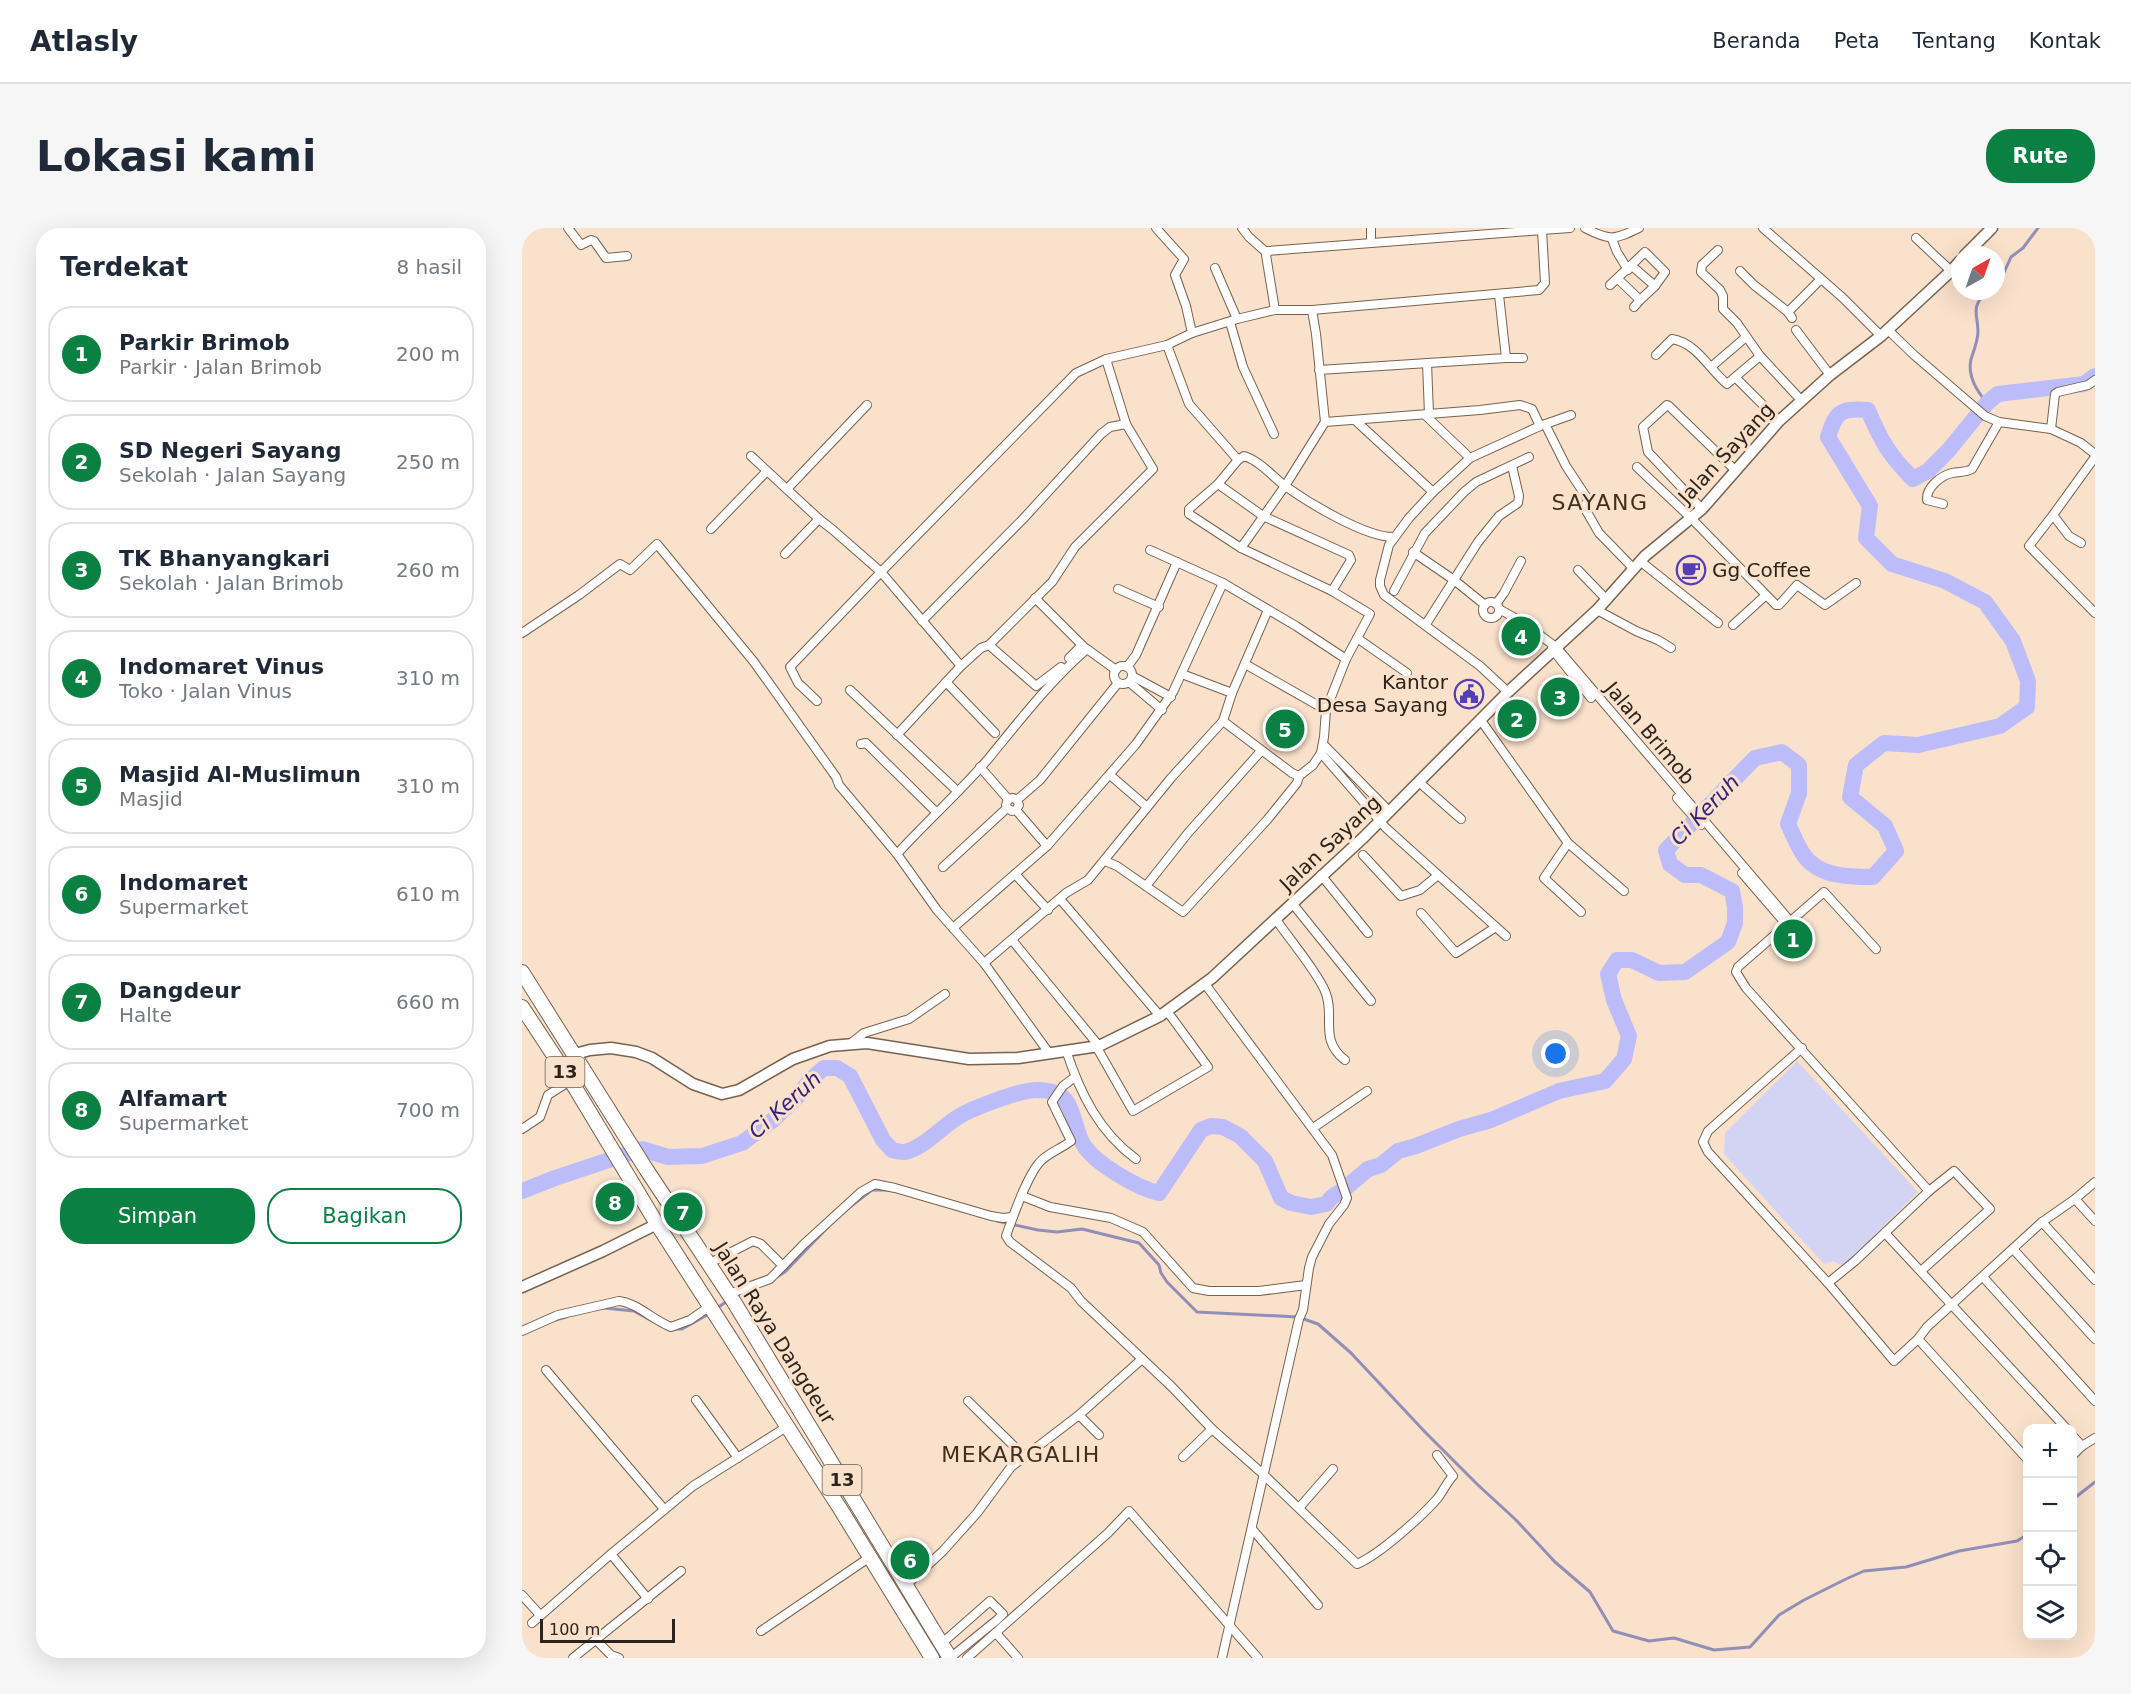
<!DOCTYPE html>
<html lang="id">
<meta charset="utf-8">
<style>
body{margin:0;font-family:"DejaVu Sans",sans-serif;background:#f6f6f7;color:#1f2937}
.controls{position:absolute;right:18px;bottom:18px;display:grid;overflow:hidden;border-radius:12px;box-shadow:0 6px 24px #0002}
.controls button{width:54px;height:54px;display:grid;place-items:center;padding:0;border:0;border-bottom:2px solid #e0e1e3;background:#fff;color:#1f2937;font:30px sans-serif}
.compass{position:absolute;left:1429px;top:18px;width:54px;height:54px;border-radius:50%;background:#fff;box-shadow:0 6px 24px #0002;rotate:40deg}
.scale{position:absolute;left:18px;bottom:15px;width:135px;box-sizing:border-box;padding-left:6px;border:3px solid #2c231b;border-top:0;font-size:16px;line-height:21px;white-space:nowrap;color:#2c231b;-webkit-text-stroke:4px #f9e1cb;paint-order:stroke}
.you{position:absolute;left:1034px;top:826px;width:21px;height:21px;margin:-15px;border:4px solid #fff;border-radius:50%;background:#1a73e8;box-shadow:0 0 0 9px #1a73e833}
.badge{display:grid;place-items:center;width:39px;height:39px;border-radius:50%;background:#0b8043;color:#fff;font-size:20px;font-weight:700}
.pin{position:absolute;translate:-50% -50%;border:3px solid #fff;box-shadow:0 2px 6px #0006}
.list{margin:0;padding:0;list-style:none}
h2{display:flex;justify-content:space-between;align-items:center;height:78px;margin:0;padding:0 24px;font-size:26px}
h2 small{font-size:20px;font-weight:400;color:#747a83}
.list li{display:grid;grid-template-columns:39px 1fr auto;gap:18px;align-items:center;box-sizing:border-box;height:96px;margin:0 12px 12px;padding:0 12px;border:2px solid #e0e1e3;border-radius:24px}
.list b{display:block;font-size:22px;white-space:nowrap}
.list p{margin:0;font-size:20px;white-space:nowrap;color:#747a83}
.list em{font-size:20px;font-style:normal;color:#747a83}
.actions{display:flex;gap:12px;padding:18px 24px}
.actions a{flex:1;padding:14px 0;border:2px solid #0b8043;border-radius:24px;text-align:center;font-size:21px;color:#0b8043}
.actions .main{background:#0b8043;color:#fff}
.icon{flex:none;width:33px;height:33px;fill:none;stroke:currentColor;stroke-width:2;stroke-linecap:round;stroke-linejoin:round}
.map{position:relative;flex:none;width:1573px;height:1430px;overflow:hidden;border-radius:24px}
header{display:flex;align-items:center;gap:36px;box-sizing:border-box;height:84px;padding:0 30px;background:#fff;border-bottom:2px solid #e0e1e3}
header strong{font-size:28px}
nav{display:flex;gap:33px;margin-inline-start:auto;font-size:21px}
.intro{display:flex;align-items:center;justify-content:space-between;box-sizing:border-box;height:144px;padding:0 36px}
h1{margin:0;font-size:42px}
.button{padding:15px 27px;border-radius:24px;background:#0b8043;color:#fff;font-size:21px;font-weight:700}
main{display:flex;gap:36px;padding:0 36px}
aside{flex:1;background:#fff;border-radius:24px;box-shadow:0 6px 24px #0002}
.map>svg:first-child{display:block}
.green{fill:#d3d4f4}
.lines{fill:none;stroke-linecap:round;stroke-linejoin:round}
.stream{stroke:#918eb8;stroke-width:3}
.river{stroke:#bcbcfb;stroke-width:16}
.minor-casing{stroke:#77624f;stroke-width:10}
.secondary-casing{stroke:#77624f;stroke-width:13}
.trunk-casing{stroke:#77624f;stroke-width:16}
.minor{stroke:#fff;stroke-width:8}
.secondary{stroke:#fff;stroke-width:10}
.trunk{stroke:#fff;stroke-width:14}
.labels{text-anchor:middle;stroke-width:6;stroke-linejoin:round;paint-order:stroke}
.shield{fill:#f9e1cb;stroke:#6a5c50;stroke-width:1.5}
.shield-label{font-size:18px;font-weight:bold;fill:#2c231b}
.street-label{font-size:20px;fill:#2c231b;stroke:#f9e1cb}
.poi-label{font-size:20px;fill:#2c231b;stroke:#f9e1cb;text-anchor:start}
.water-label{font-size:21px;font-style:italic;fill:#33217a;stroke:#f9e1cb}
.quarter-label{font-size:22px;letter-spacing:1.5px;fill:#412e1c;stroke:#f9e1cb}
</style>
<header>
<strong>Atlasly</strong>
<nav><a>Beranda</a><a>Peta</a><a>Tentang</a><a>Kontak</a></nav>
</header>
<div class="intro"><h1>Lokasi kami</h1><a class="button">Rute</a></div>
<main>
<aside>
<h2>Terdekat<small>8 hasil</small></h2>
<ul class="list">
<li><span class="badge">1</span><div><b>Parkir Brimob</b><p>Parkir · Jalan Brimob</p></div><em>200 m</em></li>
<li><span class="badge">2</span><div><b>SD Negeri Sayang</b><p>Sekolah · Jalan Sayang</p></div><em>250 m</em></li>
<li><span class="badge">3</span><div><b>TK Bhanyangkari</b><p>Sekolah · Jalan Brimob</p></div><em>260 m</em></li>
<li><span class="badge">4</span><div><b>Indomaret Vinus</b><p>Toko · Jalan Vinus</p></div><em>310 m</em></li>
<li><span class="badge">5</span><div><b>Masjid Al-Muslimun</b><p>Masjid</p></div><em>310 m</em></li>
<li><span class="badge">6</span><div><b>Indomaret</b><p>Supermarket</p></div><em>610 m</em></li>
<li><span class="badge">7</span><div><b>Dangdeur</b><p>Halte</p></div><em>660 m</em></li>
<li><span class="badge">8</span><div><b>Alfamart</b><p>Supermarket</p></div><em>700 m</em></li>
</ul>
<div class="actions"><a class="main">Simpan</a><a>Bagikan</a></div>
</aside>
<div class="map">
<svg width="1573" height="1430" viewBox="0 0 1573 1430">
<rect width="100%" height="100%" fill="#f9e1cb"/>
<polygon class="green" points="1275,833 1396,964 1321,1038 1311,1033 1302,1036 1202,926 1203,905"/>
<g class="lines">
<g class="stream">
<polyline points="1474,54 1480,49 1489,29 1501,20 1516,0"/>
<path d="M1464,63C1449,82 1455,82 1456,103C1456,113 1452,122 1449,131C1445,148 1455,163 1465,175"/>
<polyline points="324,982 350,962 368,962"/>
<polyline points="475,993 516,1002 535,1004 560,1001 617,1015 637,1037 639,1045 645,1054 675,1084 776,1089 796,1096 829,1125 903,1204 956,1257 994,1292 1033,1334 1068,1364 1091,1403 1127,1413 1152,1410 1192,1422 1228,1419 1257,1387 1282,1372 1324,1351 1342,1343 1384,1339 1437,1323 1495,1313 1506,1306"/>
<polyline points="253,1050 263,1044 306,999"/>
<polyline points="82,1080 112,1083 130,1093"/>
<polyline points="195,1080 207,1072"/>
<polyline points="30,1093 44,1089"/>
<polyline points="153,1101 160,1101 187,1086"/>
<polyline points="1550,1272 1573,1254"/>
</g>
<path class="river" d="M0,963L33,950L120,921L146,929L180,928L220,915L251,892L275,869L288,852L302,840H315L328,848L361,912L370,922C374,923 379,924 383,924C401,920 419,900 433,891C447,881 498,862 515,862C520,862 528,863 533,865C552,870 552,902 561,916C572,935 615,960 637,965L679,902L689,898L701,899L718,908L743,933L759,970L769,975L789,979L804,976L810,969L821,962L846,941L859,937L876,923L894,918L937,901L969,892L1037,863L1083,853L1102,831L1107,808L1092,772L1086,746L1095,732H1110L1137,745L1163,744L1206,714L1213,695V679L1210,663L1179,647H1163L1148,636L1144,622L1233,530L1260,524L1277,537V565L1266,596C1271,606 1275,617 1281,626C1296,649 1327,649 1351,649L1374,623L1363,598L1328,569L1334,537L1362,515L1396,517L1478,498L1505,479L1506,453L1491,413L1463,374L1423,353L1370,336L1344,310L1348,278L1306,209C1314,183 1319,180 1346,182C1359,213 1367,227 1391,251L1406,243L1426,223L1465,175L1476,166L1562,156L1573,148"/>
<g class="minor-casing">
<g id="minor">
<polyline points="46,0 59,17 69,12 72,13 84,30 105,28"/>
<polyline points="634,0 662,31 653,47 664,78 670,105"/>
<polyline points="720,0 727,9 745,25"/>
<polyline points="849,0 849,15"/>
<path d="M1063,0C1088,13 1092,12 1117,0"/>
<polyline points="1241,0 1321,70 1359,108"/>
<polyline points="1020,2 1048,0"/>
<polyline points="1394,10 1429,43"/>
<polyline points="1090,11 1095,24 1106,42"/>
<polyline points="1196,22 1180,37 1179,44 1198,62 1201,68 1201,81 1215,95 1238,128 1279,172"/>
<polyline points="1110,38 1133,58"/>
<polyline points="693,40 715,91"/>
<polyline points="1218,43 1232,57 1266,84"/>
<polyline points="1088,57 1123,24 1143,44 1133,58 1118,72 1096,51"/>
<polyline points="1112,79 1118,72"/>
<polyline points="790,82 753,82 744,27 746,23 1020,2 1023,55 1017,62 790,82 794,106 803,194"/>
<polyline points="1270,90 1266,84 1299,51"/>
<polyline points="708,94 721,139 752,206"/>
<polyline points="1365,101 1392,127 1463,188 1477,194 1529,201 1559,215 1573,226"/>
<polyline points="1274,102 1308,147"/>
<polyline points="645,117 667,176 716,232"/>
<path d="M1134,127L1150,111C1175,115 1187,141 1205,156L1238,128"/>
<polyline points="984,130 1001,130"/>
<polyline points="905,135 907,186"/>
<polyline points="1189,139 1224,109"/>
<polyline points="797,142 984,130 977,67"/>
<polyline points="1214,150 1257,193"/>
<polyline points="903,187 948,230"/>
<polyline points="834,193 911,264"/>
<polyline points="1023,196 1044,238 1065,270 1065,274 1062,279 1077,305 1112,341"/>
<polyline points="1529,201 1533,166 1536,164 1566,157 1573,152"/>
<polyline points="229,228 297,291"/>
<polyline points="1115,239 1169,290 1254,377 1257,377 1275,357 1303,377 1334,355"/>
<polyline points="696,256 741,288 827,327 829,332 810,363"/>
<polyline points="265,261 345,177"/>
<path d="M1421,276L1405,272C1404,260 1418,248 1430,245C1438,243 1443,245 1450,241L1477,194"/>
<polyline points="1180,281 1126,224 1121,199 1145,177 1147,178 1214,243"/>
<polyline points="1531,287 1507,318 1573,385"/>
<polyline points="189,301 245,243"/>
<polyline points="1559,315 1547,308 1531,287 1573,229"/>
<polyline points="719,320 763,258 803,194 958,182 998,177 1010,181 1018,198"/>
<polyline points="628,322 701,355 774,398 824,431"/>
<polyline points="891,324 932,352 963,377"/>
<polyline points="263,326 297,291 311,302 359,344 268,439 276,455 295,473"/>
<polyline points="1118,333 1196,395"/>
<polyline points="1056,342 1085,372"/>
<polyline points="596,361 637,379"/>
<polyline points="872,363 903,305 942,264 954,254 1007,229"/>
<polyline points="513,370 563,420"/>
<circle cx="969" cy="382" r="8"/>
<polyline points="974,376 982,365 999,333"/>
<polyline points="977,381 1002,395 1035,420 1268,693"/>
<polyline points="1075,382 1114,403 1136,412 1149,420"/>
<polyline points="400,393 501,291 579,206 588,199 604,196"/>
<polyline points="904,396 956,314 977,288 996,275 997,268 990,238"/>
<polyline points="1211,397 1244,367"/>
<polyline points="0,405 57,367 98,336 108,342 135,316 232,434 314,549 317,557 375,626 415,682 462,735 527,825"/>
<polyline points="835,410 885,445"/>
<polyline points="467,417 514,458 539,439"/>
<polyline points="1030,421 1069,470"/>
<polyline points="547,430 560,417"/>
<polyline points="723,436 804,482"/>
<circle cx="601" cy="447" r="9"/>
<polyline points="439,438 459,420 467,417 530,354 553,319 631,241 604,196 584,131"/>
<polyline points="605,439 614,427 655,334"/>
<polyline points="660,446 710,465"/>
<polyline points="610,448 649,469"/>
<polyline points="424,454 473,505"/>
<polyline points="607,454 640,482"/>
<polyline points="328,462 432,560"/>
<polyline points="986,464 958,438 862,367 858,358 858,352 867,317 887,290 911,264 948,230 1018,198 1049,187"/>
<polyline points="958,491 1046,615 1022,650 1059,684"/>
<path d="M701,493L770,545L777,548L791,537L799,525L802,509L804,482L824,431L848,386L810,363L719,320L667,286V281L696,256L716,232L722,228C738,233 750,248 763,258C787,275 843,309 871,309"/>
<polyline points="375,507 439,438 359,344 554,145 584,131 645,117 670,105 715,91 753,82"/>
<polyline points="339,516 344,515 414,584"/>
<polyline points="801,516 868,584"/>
<polyline points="799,525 864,600 984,708"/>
<polyline points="458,539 486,571"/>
<polyline points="588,547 625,579"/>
<polyline points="898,555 939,591"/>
<polyline points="1155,570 1179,597"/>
<polyline points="495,572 518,552 596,455"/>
<polyline points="494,582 525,618"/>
<polyline points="1046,615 1102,663"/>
<path d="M375,626C405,593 438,564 467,530C498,492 528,453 565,421L594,442"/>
<polyline points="841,627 879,668 898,662 916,647"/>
<polyline points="583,633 595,638 661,684 745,592 775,555 777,548"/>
<polyline points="421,639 485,580 484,577 486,571 491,570 495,572 497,577 494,582 490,583 485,580"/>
<polyline points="1220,645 1264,696"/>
<polyline points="493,646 526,682"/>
<polyline points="799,647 846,705"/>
<polyline points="624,658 666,605 739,523"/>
<polyline points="538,671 638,788"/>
<polyline points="770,675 849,773"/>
<polyline points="899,685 934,725 974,699"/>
<path d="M753,690C767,711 794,742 803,763C814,788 796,811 823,832"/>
<polyline points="431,700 525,618 614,516 651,464 701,355"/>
<polyline points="490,712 577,818"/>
<polyline points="1354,721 1302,664 1216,739 1214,744 1224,760 1407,963"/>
<polyline points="462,735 544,665 566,652 649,550 701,493 710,465 746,382"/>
<polyline points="683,756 810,927 825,970 822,977 807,996 790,1029 787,1040 781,1082 777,1091 700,1430"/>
<polyline points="328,816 342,805 387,791 423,766"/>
<polyline points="574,818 611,883 686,839 645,783"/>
<polyline points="1280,820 1186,903 1181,914 1186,924 1306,1055 1372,1133 1396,1111 1405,1099 1520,994 1553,971 1573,954"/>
<path d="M544,822C558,865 577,904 614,931"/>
<path d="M553,849L541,858L530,874L549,913C539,921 525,925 517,935C504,950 491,989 484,1008L488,1014L549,1060L559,1073L650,1159L690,1201L741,1246L835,1336C857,1327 899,1289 915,1271C921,1264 924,1255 931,1248L915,1227"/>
<polyline points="791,900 845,863"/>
<polyline points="0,901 18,889 26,867 48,853"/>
<polyline points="500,968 528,979 589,990 621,1004 671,1060 687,1063 737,1063 784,1057"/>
<polyline points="1553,971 1573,993"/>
<polyline points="1520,994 1573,1052"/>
<polyline points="1363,1005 1544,1200"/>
<polyline points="1491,1021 1573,1111"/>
<polyline points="186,1036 231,1013 239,1016 261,1038"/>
<polyline points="1461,1049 1573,1173"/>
<polyline points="1306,1055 1333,1033 1407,963 1432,943 1468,981 1399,1043"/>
<polyline points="207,1066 248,1051 281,1017 339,964 353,956 373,960 469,988 481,990 490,989"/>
<path d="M0,1103L36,1087L97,1073C115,1075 131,1092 149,1099L168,1092L188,1078"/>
<polyline points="1396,1111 1506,1232"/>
<polyline points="24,1142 142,1281"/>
<polyline points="174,1172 216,1230"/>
<polyline points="446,1173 503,1229"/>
<polyline points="557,1187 577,1207"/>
<polyline points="1550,1207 1560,1218"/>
<polyline points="1550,1228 1560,1218 1573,1210"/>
<polyline points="661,1229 690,1201"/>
<polyline points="777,1280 811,1241"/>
<polyline points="730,1301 796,1377"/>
<polyline points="89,1326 126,1371"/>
<polyline points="383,1358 421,1323 455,1285 489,1239 557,1187 620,1131"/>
<polyline points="0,1367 18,1387"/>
<polyline points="10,1395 89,1326 171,1258 266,1198"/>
<polyline points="239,1403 348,1329"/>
<polyline points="474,1405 496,1430"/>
<polyline points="74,1412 89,1427 97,1430"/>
<polyline points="419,1416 468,1373 481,1386 475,1392 428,1430"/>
<polyline points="51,1430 159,1343"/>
<polyline points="445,1430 586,1305 607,1283 736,1430"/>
</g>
</g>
<g class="secondary-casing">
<g id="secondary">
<polyline points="1443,27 1470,0"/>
<polyline points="53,826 68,822 89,820 114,824 130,830 171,856 200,866 217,862 271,831 308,818 345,815 447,831 496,830 577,818 638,788 690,750 842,609 986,464 1075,382 1123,328 1180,281 1257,193 1308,147 1359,108 1429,43 1438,33"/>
<polyline points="0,1059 81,1023 135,996"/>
</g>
</g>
<g class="trunk-casing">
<g id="trunk">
<polyline points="0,744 124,941 212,1074 428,1430"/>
<polyline points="0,779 52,858 135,996 319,1282 410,1430"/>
</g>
</g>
<use href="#minor" class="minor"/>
<use href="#secondary" class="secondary"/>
<use href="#trunk" class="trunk"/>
</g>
<defs>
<g id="cafe-ring" transform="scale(1.5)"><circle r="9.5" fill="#f9e1cb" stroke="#523eb5" stroke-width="1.5"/><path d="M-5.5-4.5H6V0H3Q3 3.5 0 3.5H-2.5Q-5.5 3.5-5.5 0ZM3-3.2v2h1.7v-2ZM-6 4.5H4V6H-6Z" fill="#523eb5"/></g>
<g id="civic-ring" transform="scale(1.5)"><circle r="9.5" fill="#f9e1cb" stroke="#523eb5" stroke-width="1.5"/><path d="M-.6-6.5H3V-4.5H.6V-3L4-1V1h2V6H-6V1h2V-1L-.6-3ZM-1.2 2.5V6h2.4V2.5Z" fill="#523eb5"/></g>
</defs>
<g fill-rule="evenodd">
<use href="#cafe-ring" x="1169" y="342"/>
<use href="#civic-ring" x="947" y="466"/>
</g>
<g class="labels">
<g class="shield">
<rect x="23.5" y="829" width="39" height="30" rx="4.5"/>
<rect x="300.5" y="1237" width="39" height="30" rx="4.5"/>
</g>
<g class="shield-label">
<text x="43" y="850">13</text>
<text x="320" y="1258">13</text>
</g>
<g class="street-label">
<text transform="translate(1204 225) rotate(-47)" y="7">Jalan Sayang</text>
<text transform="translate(1128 505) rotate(50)" y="7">Jalan Brimob</text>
<text transform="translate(808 615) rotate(-43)" y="7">Jalan Sayang</text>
<text transform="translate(253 1105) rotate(58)" y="7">Jalan Raya Dangdeur</text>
</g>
<g class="poi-label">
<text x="1190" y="349">Gg Coffee</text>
<text x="926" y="461" text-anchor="end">Kantor<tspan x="926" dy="23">Desa Sayang</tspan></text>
</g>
<g class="water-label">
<text transform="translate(1183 582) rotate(-46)" y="7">Ci Keruh</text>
<text transform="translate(263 877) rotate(-42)" y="7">Ci Keruh</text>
</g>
<g class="quarter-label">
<text x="1078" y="282">SAYANG</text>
<text x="499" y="1234">MEKARGALIH</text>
</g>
</g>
</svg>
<div class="controls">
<button>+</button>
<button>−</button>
<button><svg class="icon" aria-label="locate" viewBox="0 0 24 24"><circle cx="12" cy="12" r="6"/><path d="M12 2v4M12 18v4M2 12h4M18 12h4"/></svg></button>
<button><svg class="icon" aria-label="layers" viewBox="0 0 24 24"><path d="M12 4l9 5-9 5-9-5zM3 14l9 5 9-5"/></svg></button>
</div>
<svg class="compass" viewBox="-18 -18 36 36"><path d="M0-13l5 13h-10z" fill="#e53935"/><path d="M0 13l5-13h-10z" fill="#747a83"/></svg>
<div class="scale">100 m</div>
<div class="you"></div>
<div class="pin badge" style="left:1271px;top:711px">1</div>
<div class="pin badge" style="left:995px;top:491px">2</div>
<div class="pin badge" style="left:1038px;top:469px">3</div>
<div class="pin badge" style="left:999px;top:408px">4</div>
<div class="pin badge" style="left:763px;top:501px">5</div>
<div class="pin badge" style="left:388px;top:1332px">6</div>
<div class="pin badge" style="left:161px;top:984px">7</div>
<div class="pin badge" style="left:93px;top:974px">8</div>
</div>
</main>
